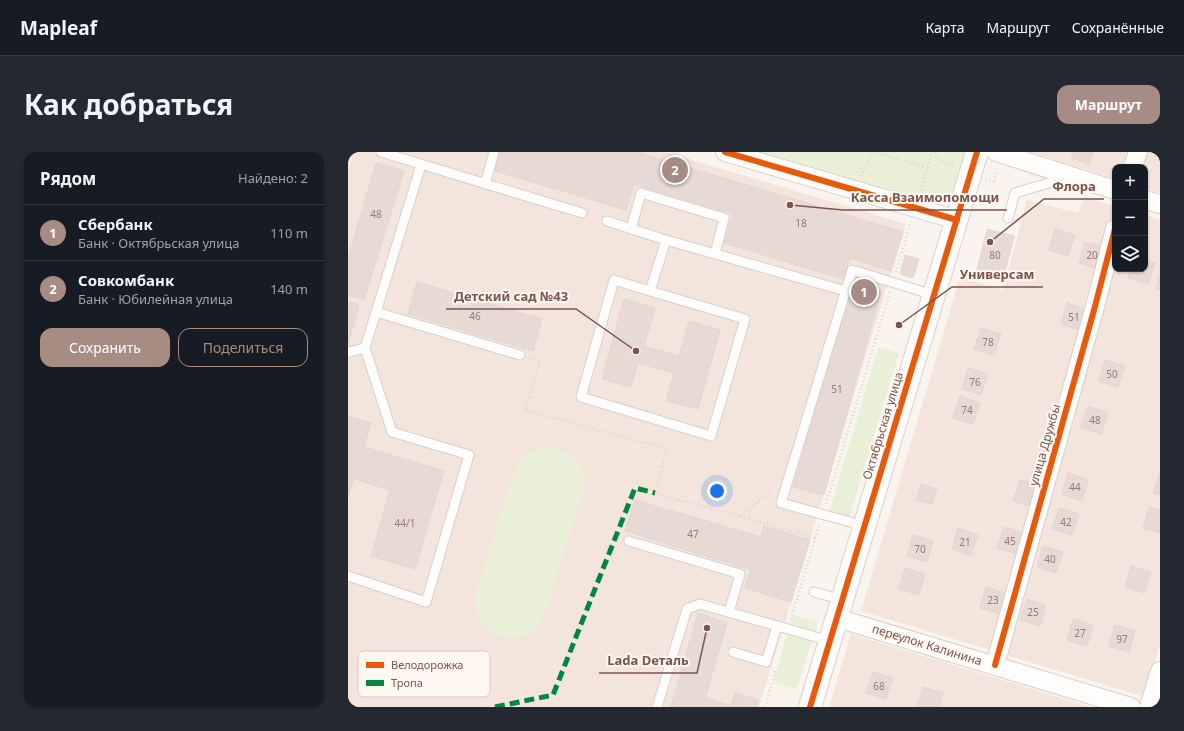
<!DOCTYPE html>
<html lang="ru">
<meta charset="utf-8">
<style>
body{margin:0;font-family:"Noto Sans",sans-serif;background:#242831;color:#f1f3f6}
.controls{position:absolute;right:12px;top:12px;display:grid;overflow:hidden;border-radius:8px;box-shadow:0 1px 3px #0004}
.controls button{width:36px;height:36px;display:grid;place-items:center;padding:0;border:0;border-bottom:1px solid #363941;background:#171b24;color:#f1f3f6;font:20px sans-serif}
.you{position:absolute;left:369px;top:339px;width:14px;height:14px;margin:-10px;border:3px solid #fff;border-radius:50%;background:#1a73e8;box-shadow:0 0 0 6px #1a73e833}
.badge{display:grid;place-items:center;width:26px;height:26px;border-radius:50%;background:#a78c84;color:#fff;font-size:13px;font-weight:700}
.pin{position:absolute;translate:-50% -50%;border:2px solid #fff;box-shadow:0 1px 4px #0006}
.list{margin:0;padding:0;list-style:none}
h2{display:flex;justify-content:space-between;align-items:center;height:52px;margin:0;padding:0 16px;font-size:17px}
h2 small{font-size:13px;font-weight:400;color:#9ea1a6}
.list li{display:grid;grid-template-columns:26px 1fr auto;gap:12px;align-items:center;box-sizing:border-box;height:56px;padding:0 16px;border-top:1px solid #363941}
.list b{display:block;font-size:15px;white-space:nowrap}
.list p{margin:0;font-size:13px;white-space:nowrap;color:#9ea1a6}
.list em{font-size:13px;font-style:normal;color:#9ea1a6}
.actions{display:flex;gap:8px;padding:12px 16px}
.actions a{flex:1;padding:9px 0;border:1px solid #a78c84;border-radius:12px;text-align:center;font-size:14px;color:#a78c84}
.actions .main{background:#a78c84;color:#fff}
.icon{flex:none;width:22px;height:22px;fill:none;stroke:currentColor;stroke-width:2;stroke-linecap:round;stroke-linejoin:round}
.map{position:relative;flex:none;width:812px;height:555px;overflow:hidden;border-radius:12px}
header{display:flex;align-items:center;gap:24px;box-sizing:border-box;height:56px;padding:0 20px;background:#171b24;border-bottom:1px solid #363941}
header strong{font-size:19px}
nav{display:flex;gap:22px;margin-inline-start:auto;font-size:14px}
.intro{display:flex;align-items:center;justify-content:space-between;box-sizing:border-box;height:96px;padding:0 24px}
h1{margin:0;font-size:28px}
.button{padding:10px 18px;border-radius:12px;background:#a78c84;color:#fff;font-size:14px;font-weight:700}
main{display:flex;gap:24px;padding:0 24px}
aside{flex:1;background:#171b24;border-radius:12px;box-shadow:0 1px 3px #0004}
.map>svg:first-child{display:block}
.residential{fill:#f3e5dc}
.green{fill:#eaf0d8}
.building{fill:#e7dad5;stroke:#e3d5d0}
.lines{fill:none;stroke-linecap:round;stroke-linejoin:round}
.lane-casing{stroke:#d9cfca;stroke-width:11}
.street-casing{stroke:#d9cfca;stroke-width:20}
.secondary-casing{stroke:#dbd0cb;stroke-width:24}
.path{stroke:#dcd2ce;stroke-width:2.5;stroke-dasharray:1 3;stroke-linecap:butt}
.lane{stroke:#fefdfc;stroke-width:9}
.street{stroke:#fefdfc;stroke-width:18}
.secondary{stroke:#fefdfc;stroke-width:22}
.quiet{stroke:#00873e;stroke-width:5;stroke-dasharray:10 5;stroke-linecap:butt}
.cycleway-casing{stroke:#fff7f2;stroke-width:8}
.cycleway{stroke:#e8590c;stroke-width:6}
.labels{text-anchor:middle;stroke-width:4;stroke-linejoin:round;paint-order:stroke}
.number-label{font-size:10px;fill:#987870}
.street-label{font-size:12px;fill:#7b544b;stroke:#fff7f2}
.key{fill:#fff7f2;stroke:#d7c6c0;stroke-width:1}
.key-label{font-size:11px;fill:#7b544b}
.leader{fill:none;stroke:#7b544b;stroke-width:1.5}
.callout-dot{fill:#7b544b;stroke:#fff7f2;stroke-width:1.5}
.callout-label{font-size:13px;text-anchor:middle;font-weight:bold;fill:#7b544b;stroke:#fff7f2;stroke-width:4;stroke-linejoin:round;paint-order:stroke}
</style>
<header>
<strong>Mapleaf</strong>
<nav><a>Карта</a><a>Маршрут</a><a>Сохранённые</a></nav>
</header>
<div class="intro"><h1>Как добраться</h1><a class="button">Маршрут</a></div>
<main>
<aside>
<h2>Рядом<small>Найдено: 2</small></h2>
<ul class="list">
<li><span class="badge">1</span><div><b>Сбербанк</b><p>Банк · Октябрьская улица</p></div><em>110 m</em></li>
<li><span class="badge">2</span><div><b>Совкомбанк</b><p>Банк · Юбилейная улица</p></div><em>140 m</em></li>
</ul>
<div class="actions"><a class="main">Сохранить</a><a>Поделиться</a></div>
</aside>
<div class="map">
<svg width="812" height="555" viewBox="0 0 812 555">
<rect width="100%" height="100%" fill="#faf4ee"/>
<g class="residential">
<polygon points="5,0 318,0 558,72 411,555 0,555 0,18"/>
<polygon points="682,0 812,0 812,41 797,36 797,15 767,15 767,27"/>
<polygon points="737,45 767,54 767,117 797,117 797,63 812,68 812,492 797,545 513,459 612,125 655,138 679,48 730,61"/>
<polygon points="503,482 743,555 481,555"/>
</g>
<g class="green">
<polygon points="404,0 615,0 616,2 604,42 592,50 579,52"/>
<polygon points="530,195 551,201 501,367 481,361"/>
<path d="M195,296L211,298L222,304L232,315L235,327L234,343L197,461C193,466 191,473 186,476C169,492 141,486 131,466C126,458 127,448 128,439L166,321C173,307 179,301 195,296Z"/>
<polygon points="445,463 470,470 449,537 425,530"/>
</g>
<g class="building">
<polygon points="152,0 289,0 555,80 543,119 502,106 495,127 376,91 385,62 286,32 278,58 147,19"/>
<polygon points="725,0 745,0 741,12 723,6"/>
<polygon points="28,11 56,19 16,148 0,143 0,106"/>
<polygon points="639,77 666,84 655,128 628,122"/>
<polygon points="707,77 727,83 720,104 701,98"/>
<polygon points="737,90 757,96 751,117 731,111"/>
<polygon points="557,103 571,107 565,126 552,122"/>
<polygon points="797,108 807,111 800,132 780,126 783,117 797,117"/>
<polygon points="812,122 812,138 808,136"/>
<polygon points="69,130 194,167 185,199 60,162"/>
<polygon points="504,132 533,140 476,343 445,335"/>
<polygon points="276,147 307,156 296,194 331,204 341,169 372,178 350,257 318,249 326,221 290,211 283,235 254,227"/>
<polygon points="0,149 11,153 0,192"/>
<polygon points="719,151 739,158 733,179 713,172"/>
<polygon points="633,176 653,182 646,203 626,197"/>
<polygon points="757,208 777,214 770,235 751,229"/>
<polygon points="620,216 640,222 633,243 614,237"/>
<polygon points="612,244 632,251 625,272 605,266"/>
<polygon points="740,254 760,261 753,282 733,275"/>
<polygon points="0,264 23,271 0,346"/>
<polygon points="16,295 96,319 67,417 23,404 42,338 6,327"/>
<polygon points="812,320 812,343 805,341"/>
<polygon points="720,321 740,328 734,349 714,342"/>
<polygon points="672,328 691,334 685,355 665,349"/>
<polygon points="573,332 589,337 584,352 568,348"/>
<polygon points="287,348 413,385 403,418 277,379"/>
<polygon points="801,355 812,358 812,381 795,376"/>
<polygon points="711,356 731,362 724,383 704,377"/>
<polygon points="416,374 462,388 443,450 397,436"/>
<polygon points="656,375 676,381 669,402 649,396"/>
<polygon points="610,376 630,383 623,404 604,397"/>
<polygon points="565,383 585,389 579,410 559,404"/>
<polygon points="695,394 715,400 708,421 689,415"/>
<polygon points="783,414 803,420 796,441 777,435"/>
<polygon points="557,416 577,422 571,443 551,437"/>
<polygon points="638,435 658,441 652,462 632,456"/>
<polygon points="679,447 698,453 692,474 672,468"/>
<polygon points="350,461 379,471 357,546 383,554 387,541 410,548 409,555 323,555"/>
<polygon points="725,467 745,473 739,494 719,488"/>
<polygon points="767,473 787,479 781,500 761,494"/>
<polygon points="525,520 545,526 538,547 518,541"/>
<polygon points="575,535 595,541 591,555 569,555"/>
</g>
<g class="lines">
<g class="lane-casing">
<g id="lane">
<polyline points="33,0 234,61"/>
<polyline points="137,32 146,0"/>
<polyline points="660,66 667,41 721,25"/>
<polyline points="259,69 318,88 498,139"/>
<polyline points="283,77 293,41 376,66 367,102"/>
<polyline points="302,139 266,128 233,245 363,284 397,167 302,139 318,88"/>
<polyline points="28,160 172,203"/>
<polyline points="0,200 17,196 73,13"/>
<polyline points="517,374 433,351 504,118 586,143"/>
<polyline points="281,389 392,422 381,460"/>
<polyline points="0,424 78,450 121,303 44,280 17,196"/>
<polyline points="466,440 495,448"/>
<polyline points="385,500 418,510 429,474"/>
<polyline points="309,555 339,457 352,452 482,489"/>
</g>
</g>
<g class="street-casing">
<g id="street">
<polyline points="377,0 609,68"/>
<polyline points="648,0 767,38"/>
<polyline points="785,15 790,0"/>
<polyline points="797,48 812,52"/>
<polyline points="489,466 783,555"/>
<polyline points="647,513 746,158 767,77"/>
<polyline points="801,555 812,519"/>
</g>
</g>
<g class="secondary-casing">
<polyline id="secondary" points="462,555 629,0"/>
</g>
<g class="path">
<polyline points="525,0 580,16"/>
<polyline points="586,0 591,8 606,14"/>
<polyline points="513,24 524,0"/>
<polyline points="638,27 646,29 649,17"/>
<polyline points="572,42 584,0"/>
<polyline points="548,120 562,71"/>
<polyline points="182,206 192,208 177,258 319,297 307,341 391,364 467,386"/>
<polyline points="478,352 542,140"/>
<polyline points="392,364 424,339"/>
<polyline points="443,467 471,374"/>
<polyline points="417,555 428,517"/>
</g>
<use href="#lane" class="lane"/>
<use href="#street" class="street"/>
<use href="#secondary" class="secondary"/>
<polyline class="quiet" points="147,555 205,543 287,336 307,341"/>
<g class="cycleway-casing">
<g id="cycleway">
<polyline points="377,0 609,68"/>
<polyline points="647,513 746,158 767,77"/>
<polyline points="462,555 629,0"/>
</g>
</g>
<use href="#cycleway" class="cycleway"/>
</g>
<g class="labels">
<g class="number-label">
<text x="28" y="66">48</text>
<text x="453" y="75">18</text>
<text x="647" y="107">80</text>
<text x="744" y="107">20</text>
<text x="127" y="168">46</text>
<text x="726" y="169">51</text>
<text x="640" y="194">78</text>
<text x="764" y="226">50</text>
<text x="627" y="234">76</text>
<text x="489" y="241">51</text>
<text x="619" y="262">74</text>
<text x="747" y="272">48</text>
<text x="727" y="339">44</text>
<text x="718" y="374">42</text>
<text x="57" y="375">44/1</text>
<text x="345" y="386">47</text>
<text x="662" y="393">45</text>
<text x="617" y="394">21</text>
<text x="572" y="401">70</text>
<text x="702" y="411">40</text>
<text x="645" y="452">23</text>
<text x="685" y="464">25</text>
<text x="732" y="485">27</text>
<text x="774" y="491">97</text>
<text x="531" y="538">68</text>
</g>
<g class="street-label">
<text transform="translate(535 274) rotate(-73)" y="4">Октябрьская улица</text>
<text transform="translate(697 293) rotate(-74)" y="4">улица Дружбы</text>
<text transform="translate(579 493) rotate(17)" y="4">переулок Калинина</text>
</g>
</g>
<rect x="10" y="499" width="132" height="46" rx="6" class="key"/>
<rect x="18" y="510" width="18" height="6" fill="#e8590c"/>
<rect x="18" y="528" width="18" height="6" fill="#00873e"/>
<g class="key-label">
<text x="43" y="517">Велодорожка</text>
<text x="43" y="535">Тропа</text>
</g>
<path class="leader" d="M642 90L696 47H756M442 53L495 58H659M551 173L604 135H695M288 199L228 157H98M359 476L349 521H251"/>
<g class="callout-dot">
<circle cx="642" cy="90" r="4"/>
<circle cx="442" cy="53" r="4"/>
<circle cx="551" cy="173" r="4"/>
<circle cx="288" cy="199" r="4"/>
<circle cx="359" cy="476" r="4"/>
</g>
<g class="callout-label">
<text x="726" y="39">Флора</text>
<text x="577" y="50">Касса Взаимопомощи</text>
<text x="649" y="127">Универсам</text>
<text x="163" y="149">Детский сад №43</text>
<text x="300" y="513">Lada Dеталь</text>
</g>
</svg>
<div class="controls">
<button>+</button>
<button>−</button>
<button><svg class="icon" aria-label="layers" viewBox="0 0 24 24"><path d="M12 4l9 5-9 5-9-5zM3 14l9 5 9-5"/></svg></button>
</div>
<div class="you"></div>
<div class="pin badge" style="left:516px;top:140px">1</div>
<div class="pin badge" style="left:327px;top:18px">2</div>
</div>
</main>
